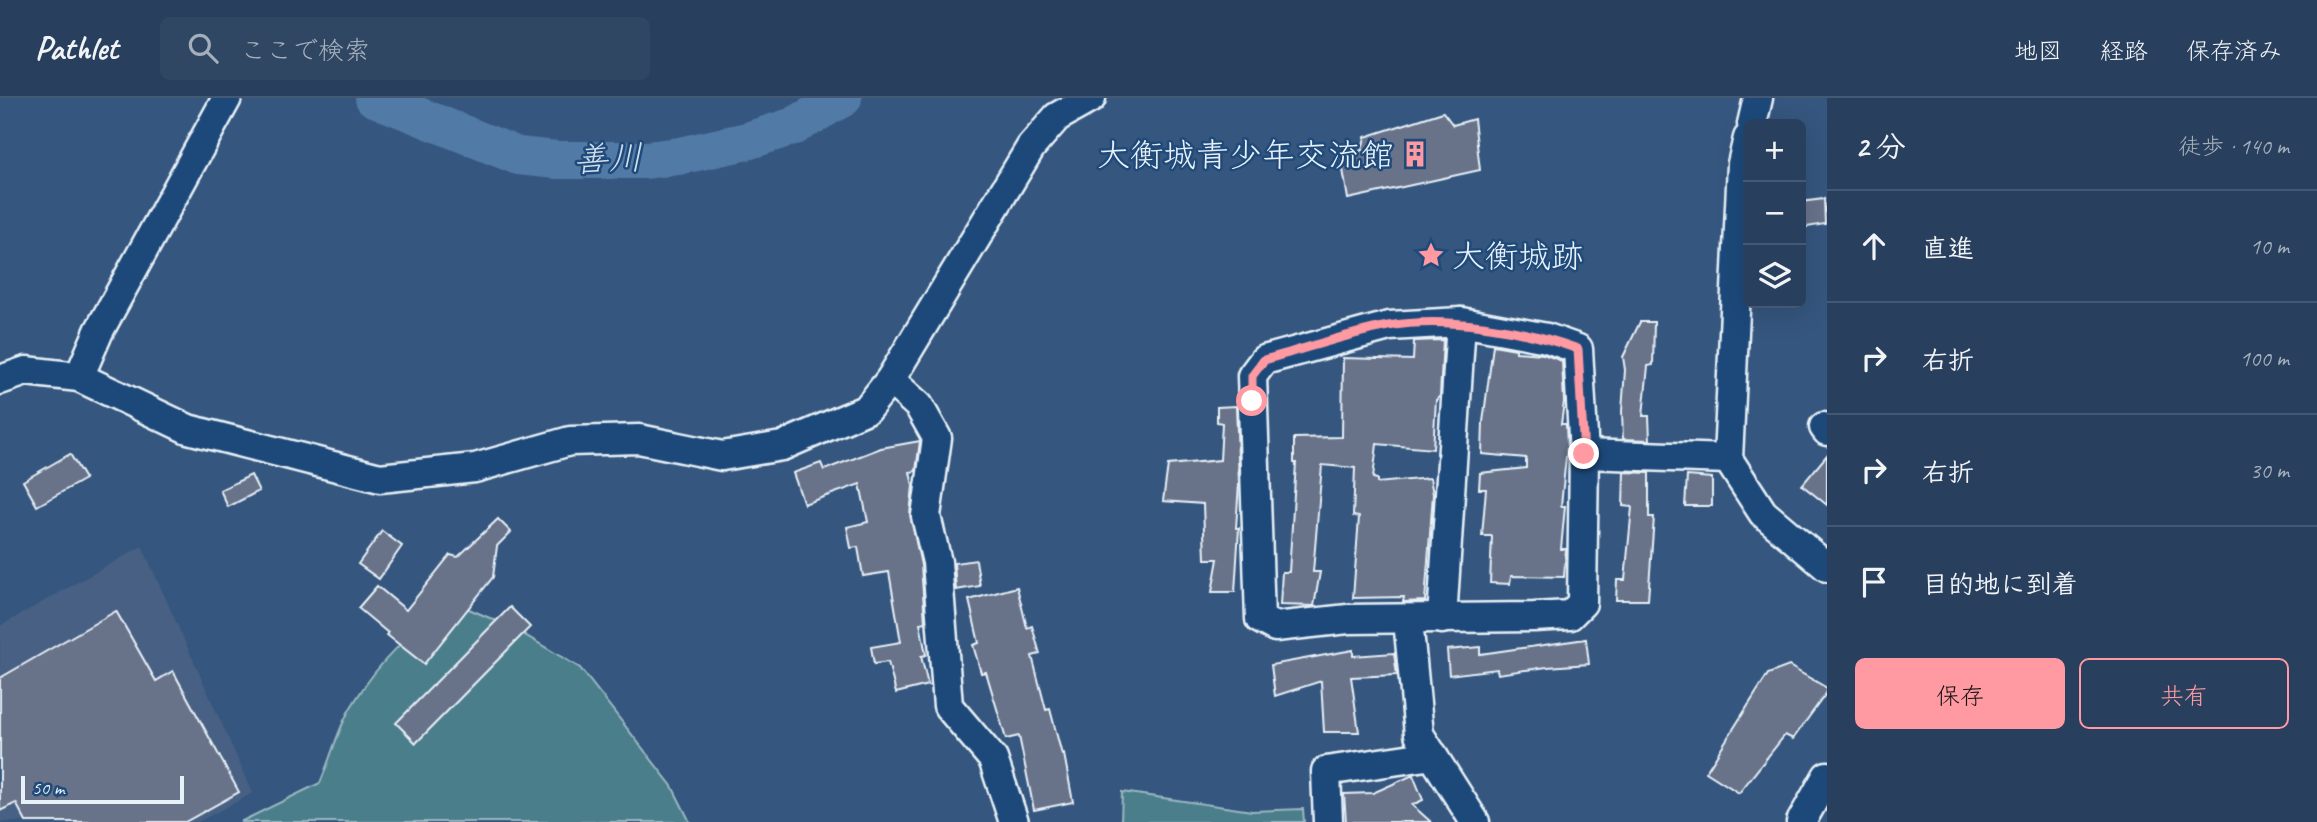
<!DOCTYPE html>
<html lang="ja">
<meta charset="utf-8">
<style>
body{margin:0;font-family:Caveat,"Klee One",sans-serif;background:#304764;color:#f1f3f6}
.controls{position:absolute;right:21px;top:21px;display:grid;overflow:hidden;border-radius:10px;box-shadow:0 7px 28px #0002}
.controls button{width:63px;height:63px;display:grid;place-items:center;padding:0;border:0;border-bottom:2px solid #445973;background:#28405e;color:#f1f3f6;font:35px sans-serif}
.scale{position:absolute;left:21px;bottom:18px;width:163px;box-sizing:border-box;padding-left:7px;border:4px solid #e8f1f8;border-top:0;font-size:19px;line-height:24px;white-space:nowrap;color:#e8f1f8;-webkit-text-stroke:5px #1f4a7a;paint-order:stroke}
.stop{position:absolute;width:21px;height:21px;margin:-16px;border:5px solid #ff9aa2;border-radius:50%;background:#fff}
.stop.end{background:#ff9aa2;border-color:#fff;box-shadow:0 2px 7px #0008}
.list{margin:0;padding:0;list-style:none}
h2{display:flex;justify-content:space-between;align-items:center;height:91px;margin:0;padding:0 28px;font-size:30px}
h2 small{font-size:23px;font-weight:400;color:#a5afbc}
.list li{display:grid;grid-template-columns:46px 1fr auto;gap:21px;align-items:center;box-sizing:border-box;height:112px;padding:0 28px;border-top:2px solid #445973}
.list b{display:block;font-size:26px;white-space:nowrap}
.list em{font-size:23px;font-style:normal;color:#a5afbc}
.actions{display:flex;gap:14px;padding:21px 28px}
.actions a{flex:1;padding:16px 0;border:2px solid #ff9aa2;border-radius:10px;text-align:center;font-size:24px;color:#ff9aa2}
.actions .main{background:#ff9aa2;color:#111}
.icon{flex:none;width:38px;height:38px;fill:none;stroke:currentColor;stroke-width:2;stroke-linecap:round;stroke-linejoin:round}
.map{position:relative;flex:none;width:1827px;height:724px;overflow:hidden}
header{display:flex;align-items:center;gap:42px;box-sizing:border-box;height:98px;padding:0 35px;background:#28405e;border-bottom:2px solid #445973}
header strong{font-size:33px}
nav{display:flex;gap:38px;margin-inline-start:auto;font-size:24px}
.search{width:490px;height:63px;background:#304764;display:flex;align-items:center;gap:18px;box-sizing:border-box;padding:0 24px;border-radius:10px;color:#a5afbc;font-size:26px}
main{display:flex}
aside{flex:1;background:#28405e}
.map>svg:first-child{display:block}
.built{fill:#476183}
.green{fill:#4b7e8b;stroke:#9ab8c2;stroke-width:2}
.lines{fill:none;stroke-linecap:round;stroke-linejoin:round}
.river{stroke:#517aa6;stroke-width:38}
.building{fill:#687289;stroke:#e8f1f8;stroke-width:2}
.minor-casing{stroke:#e8f1f8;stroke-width:33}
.minor{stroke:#1f4a7a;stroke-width:28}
.route{stroke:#ff9aa2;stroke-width:9}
.labels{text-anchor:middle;stroke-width:5;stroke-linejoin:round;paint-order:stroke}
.poi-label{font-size:33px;fill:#e8f1f8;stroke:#1f4a7a;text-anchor:end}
.water-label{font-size:35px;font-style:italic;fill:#d1dfec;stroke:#1f4a7a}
</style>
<header>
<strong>Pathlet</strong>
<div class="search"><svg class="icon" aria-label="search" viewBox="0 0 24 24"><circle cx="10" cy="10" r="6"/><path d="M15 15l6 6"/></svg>ここで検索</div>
<nav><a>地図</a><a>経路</a><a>保存済み</a></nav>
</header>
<main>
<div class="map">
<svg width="1827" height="724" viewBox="0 0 1827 724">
<rect width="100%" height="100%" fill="#35567e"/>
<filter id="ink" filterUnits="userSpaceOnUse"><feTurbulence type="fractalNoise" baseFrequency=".0143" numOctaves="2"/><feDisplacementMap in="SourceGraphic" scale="14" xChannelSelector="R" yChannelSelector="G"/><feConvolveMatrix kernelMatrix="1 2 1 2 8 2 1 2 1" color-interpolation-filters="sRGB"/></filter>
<g filter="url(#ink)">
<polygon class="built" points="142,448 253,695 198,724 0,724 0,528"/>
<g class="green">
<path d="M455,505L513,530L580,570L672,688L690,724H240L320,685C331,660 338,629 353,606C379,563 412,530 455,505Z"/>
<polygon points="1122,694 1252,713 1303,711 1304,724 1121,724"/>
</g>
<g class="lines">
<polyline class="river" points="374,0 518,58 557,62 646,62 679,58 747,43 794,28 843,0"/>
</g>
<g class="building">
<polygon points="1443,14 1453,27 1474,21 1480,72 1348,101 1341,60 1362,52 1365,39"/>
<polygon points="1824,101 1825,126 1801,130 1801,104"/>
<polygon points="1640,224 1654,224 1653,267 1648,268 1643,318 1649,318 1650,342 1623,341 1622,313 1625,272 1623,259"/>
<polygon points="1443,242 1440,298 1436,302 1433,351 1377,346 1373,380 1377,381 1377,385 1430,380 1433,396 1425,503 1403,504 1404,499 1353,500 1359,419 1353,418 1355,370 1322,367 1313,474 1320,474 1314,508 1280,507 1282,474 1289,474 1296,365 1294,365 1294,340 1342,339 1343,260 1413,262 1414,243"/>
<polygon points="1493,247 1516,251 1516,254 1543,256 1562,263 1564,304 1561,326 1566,326 1567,349 1561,408 1565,408 1561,451 1566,451 1564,479 1511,478 1510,486 1490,485 1492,438 1482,438 1486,391 1479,391 1480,375 1526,370 1526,360 1482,356 1483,324"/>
<polygon points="1236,308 1239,385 1236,430 1239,430 1235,494 1212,494 1218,461 1205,461 1203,406 1163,403 1168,367 1220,362 1222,325 1217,324 1217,309"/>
<polygon points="920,343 916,373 910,374 913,388 910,416 921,467 925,524 920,525 926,557 921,558 928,587 896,595 888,564 874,566 871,549 901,544 889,474 863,478 858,449 851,450 847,429 868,424 860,386 804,406 793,375 821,365 824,372 881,350"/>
<polygon points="70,356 85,381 37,408 23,383"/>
<polygon points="1827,357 1827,407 1802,387"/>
<polygon points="1624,374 1649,375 1649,419 1654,419 1648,502 1616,502 1617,482 1625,482 1632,409 1623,408"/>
<polygon points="251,377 259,393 228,409 220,392"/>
<polygon points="1687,378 1712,380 1712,408 1685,408"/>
<polygon points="498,421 511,434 497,448 493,479 424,566 387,537 388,535 358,510 377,488 406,512 450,457 458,459"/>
<polygon points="382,433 402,448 379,481 358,466"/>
<polygon points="976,462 980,488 956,492 954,465"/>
<polygon points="1017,489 1027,530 1032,528 1040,556 1032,558 1046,612 1050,611 1062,657 1064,656 1073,704 1034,712 1019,638 1006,641 986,574 981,575 973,547 979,545 969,502"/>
<polygon points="510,509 530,529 416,645 396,625"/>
<polygon points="116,513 156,583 173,573 239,694 185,724 26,724 16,705 0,713 0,580"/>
<polygon points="1586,541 1589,566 1547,569 1498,576 1497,571 1449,577 1447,552 1480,549 1480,556"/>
<polygon points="1353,552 1353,558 1394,555 1397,577 1351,579 1359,634 1324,634 1321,583 1275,598 1271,567"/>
<polygon points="1789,568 1827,590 1827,594 1793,641 1785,637 1739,695 1706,674 1768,576"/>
<polygon points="1413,677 1423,702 1412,707 1431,724 1346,724 1344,696 1373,695"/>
</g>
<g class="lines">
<g class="minor-casing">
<g id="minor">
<polyline points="1752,26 1758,0"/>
<polyline points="1748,40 1742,66 1728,361 1763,415 1827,469"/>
<polygon points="1461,224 1547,240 1578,251 1584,356 1582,505 1570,517 1534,519 1348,521 1275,529 1260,521 1252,278 1264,262 1389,228"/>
<polyline points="79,279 99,233 227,0"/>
<polyline points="0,282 26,273 79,279 188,331 380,380 475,370 570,343 639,341 722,358 782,348 867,311 890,282 1031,49 1057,19 1091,0"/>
<polyline points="890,282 919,308 937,340 926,418 937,464 948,608 993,661 1014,724"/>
<polyline points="1824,329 1827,333"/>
<polyline points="1584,356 1728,361"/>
<polyline points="1442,521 1461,224"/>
<polyline points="1408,522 1419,636 1475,724"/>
<polyline points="1328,724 1326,673 1433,657"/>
<polyline points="1801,724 1827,678"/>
</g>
</g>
<use href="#minor" class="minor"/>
</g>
</g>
<g class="lines" filter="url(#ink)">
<path class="route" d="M1252,303V278L1264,262C1305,251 1346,236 1388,228C1447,218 1522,231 1578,251L1584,356"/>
</g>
<defs>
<g id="building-bare" transform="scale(2.1)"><path d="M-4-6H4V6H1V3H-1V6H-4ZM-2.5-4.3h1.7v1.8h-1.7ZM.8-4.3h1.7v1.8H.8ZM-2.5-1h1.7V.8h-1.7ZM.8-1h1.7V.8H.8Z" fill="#ff9aa2" stroke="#1f4a7a" stroke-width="2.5" paint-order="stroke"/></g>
<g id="sight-bare" transform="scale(2.1)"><path d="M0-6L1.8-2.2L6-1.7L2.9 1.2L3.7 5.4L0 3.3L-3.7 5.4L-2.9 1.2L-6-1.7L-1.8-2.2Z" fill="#ff9aa2" stroke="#1f4a7a" stroke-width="2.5" paint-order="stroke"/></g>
</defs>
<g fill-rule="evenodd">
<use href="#building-bare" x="1415" y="56"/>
<use href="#sight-bare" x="1431" y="157"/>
</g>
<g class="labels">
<g class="poi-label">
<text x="1394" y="68">大衡城青少年交流館</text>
<text x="1452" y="169" text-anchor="start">大衡城跡</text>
</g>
<g class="water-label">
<text transform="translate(608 60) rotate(-2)" y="12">善川</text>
</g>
</g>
</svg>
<div class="controls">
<button>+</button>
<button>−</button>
<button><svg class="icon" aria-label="layers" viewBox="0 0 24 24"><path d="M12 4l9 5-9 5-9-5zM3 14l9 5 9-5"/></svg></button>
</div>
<div class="scale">50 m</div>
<div class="stop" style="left:1252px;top:303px"></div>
<div class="stop end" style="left:1584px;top:356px"></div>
</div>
<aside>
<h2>2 分<small>徒歩 · 140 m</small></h2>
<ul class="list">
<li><svg class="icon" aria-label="ahead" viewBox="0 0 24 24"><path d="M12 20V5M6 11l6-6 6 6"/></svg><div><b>直進</b></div><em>10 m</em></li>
<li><svg class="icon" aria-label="right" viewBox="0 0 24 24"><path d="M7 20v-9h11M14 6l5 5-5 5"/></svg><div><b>右折</b></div><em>100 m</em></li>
<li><svg class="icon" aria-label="right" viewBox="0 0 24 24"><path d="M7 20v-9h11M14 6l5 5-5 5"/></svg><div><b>右折</b></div><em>30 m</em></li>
<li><svg class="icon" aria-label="arrive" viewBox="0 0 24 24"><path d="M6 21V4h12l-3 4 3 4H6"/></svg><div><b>目的地に到着</b></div></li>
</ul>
<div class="actions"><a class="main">保存</a><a>共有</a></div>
</aside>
</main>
